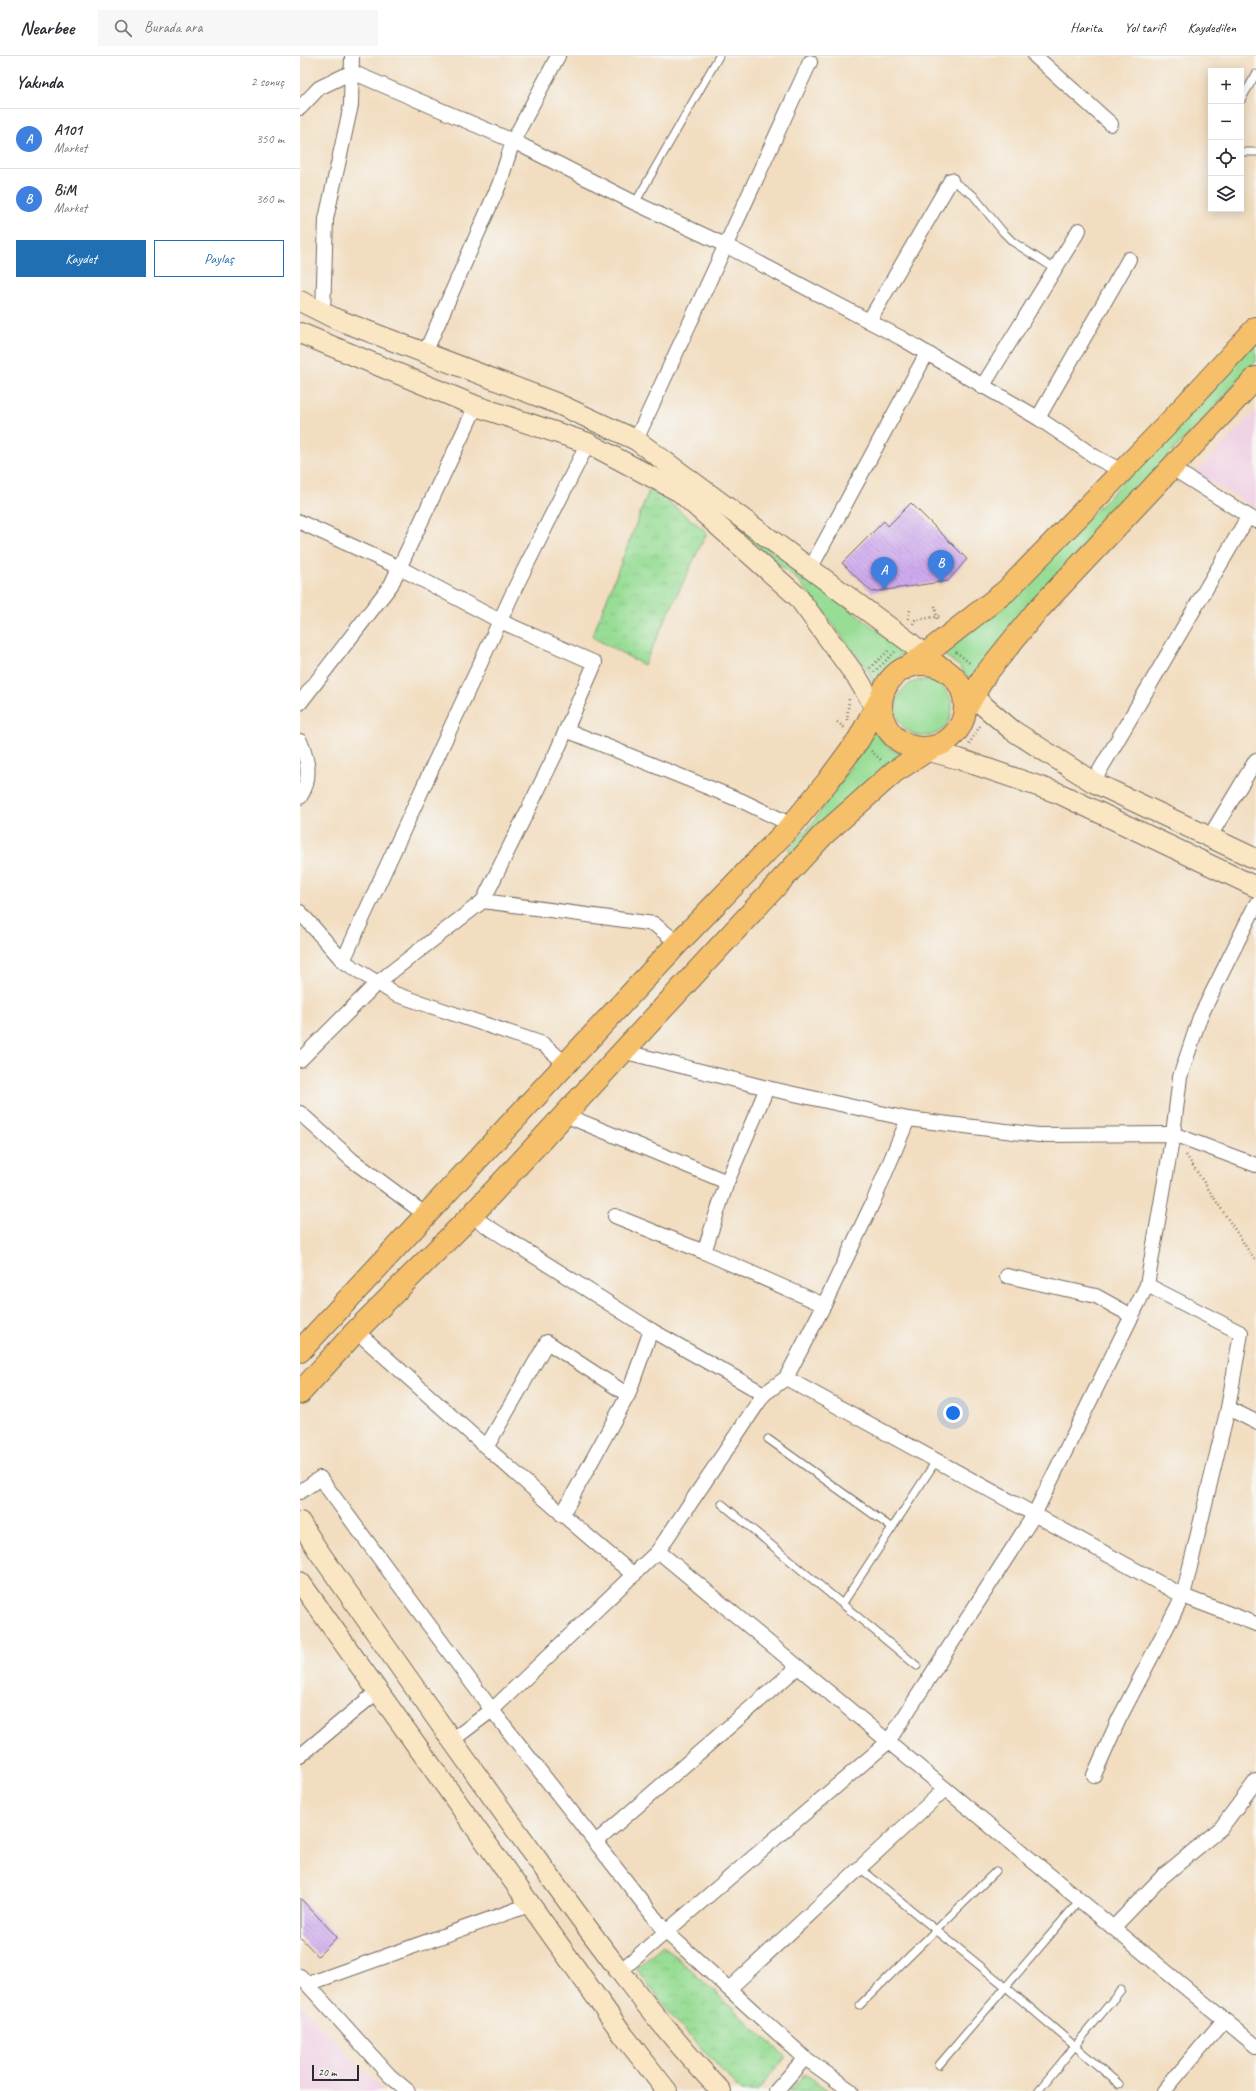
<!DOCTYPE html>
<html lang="tr">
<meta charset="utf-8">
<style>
body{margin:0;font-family:Caveat,sans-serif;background:#f7f7f7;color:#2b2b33}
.controls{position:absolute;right:12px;top:12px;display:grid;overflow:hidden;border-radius:0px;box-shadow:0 2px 10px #0003}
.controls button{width:36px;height:36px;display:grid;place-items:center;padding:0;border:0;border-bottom:1px solid #e1e1e2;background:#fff;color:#2b2b33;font:20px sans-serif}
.scale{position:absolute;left:12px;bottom:10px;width:47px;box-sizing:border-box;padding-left:4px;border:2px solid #2b2b2b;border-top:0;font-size:11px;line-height:14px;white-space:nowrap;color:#2b2b2b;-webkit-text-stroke:3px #f6f6f2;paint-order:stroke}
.you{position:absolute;left:653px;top:1357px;width:14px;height:14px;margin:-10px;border:3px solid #fff;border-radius:50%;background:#1a73e8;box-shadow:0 0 0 6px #1a73e833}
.badge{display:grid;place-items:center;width:26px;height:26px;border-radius:50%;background:#1f6fb2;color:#fff;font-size:13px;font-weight:700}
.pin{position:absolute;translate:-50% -33px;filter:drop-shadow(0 1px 2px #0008)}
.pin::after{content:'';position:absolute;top:21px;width:14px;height:12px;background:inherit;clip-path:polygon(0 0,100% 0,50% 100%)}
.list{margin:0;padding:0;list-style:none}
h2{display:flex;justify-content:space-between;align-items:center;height:52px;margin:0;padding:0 16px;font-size:17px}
h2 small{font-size:13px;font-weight:400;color:#7c7c81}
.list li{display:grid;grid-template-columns:26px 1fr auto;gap:12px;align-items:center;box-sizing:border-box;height:60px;padding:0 16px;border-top:1px solid #e1e1e2}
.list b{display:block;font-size:15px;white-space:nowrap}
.list p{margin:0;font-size:13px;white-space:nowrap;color:#7c7c81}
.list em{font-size:13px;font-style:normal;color:#7c7c81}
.actions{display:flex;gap:8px;padding:12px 16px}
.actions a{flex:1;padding:9px 0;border:1px solid #1f6fb2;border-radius:0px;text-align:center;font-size:14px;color:#1f6fb2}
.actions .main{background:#1f6fb2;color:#fff}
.icon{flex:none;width:22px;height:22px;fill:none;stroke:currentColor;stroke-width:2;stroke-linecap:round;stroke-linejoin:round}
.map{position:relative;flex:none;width:956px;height:2035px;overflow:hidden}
header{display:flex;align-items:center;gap:24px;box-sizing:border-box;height:56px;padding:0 20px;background:#fff;border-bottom:1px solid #e1e1e2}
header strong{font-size:19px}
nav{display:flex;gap:22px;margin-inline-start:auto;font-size:14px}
.search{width:280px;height:36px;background:#f7f7f7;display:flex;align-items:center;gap:10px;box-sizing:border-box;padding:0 14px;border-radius:0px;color:#7c7c81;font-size:15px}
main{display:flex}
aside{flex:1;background:#fff}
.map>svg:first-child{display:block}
.built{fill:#f0d0e4}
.green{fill:#98dd95;stroke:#628460}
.park{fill:url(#park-crowns);stroke:#628460}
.building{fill:url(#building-back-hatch)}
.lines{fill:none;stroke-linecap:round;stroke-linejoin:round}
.lane-casing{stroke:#71695f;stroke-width:9}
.street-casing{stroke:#71695f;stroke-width:16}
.secondary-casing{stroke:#71695f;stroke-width:22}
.primary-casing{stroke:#71695f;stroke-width:24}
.path{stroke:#71695f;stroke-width:2.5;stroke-dasharray:1 3;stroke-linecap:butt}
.lane{stroke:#fff;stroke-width:7}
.street{stroke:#fff;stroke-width:14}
.secondary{stroke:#fbe6c4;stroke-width:20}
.primary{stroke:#f6c06b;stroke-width:22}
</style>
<header>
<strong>Nearbee</strong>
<div class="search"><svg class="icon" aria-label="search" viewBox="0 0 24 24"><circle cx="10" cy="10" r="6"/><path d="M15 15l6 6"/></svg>Burada ara</div>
<nav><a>Harita</a><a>Yol tarifi</a><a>Kaydedilen</a></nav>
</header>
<main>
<aside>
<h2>Yakında<small>2 sonuç</small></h2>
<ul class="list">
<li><span class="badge" style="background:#3f7fe0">A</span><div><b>A101</b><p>Market</p></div><em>350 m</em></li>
<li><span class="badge" style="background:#3f7fe0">B</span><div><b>BiM</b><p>Market</p></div><em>360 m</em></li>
</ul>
<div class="actions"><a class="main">Kaydet</a><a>Paylaş</a></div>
</aside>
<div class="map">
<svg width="956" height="2035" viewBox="0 0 956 2035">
<defs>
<pattern id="park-crowns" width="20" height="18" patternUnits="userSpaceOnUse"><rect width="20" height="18" fill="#98dd95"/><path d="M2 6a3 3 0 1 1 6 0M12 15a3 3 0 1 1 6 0" fill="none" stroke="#83be81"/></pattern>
<pattern id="building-back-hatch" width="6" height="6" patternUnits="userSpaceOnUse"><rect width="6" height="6" fill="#d0acef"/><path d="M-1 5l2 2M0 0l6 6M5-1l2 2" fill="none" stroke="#a98cc2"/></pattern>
</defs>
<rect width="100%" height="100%" fill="#f6f6f2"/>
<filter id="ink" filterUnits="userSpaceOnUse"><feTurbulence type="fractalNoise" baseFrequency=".025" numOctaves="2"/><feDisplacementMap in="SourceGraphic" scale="8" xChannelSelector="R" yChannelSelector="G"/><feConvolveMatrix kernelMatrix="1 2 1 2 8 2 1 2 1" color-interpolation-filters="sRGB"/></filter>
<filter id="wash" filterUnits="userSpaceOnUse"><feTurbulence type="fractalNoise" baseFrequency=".012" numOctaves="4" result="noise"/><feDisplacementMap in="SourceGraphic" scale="16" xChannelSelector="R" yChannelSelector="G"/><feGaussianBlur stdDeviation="0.9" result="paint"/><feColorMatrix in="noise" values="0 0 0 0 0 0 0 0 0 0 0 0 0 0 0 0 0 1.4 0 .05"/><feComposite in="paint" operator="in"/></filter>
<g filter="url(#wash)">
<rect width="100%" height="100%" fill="#f2ddc0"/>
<g class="built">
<polygon points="956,354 956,452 895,417"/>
<polygon points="0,1948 79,2031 84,2035 0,2035"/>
</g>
<g class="green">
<polygon points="956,285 956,306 726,552 671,625 659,610 643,598 713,542"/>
<polygon points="387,431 605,595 572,625 568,614 500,526"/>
<circle cx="624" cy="652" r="28"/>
<polygon points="575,674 586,689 602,699 494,799 488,794 514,765"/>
</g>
<g class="park">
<polygon points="350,432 407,476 344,609 292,581"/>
<polygon points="363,1889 486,2001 457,2035 441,2035 376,1965 336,1912"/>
<polygon points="505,2018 529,2035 488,2035"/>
</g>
<g id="blocks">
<g class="building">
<polygon points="611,447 667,503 648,525 572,536 542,507 584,465 588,470"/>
<polygon points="0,1842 37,1881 18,1900 0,1881"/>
</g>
</g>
</g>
<g filter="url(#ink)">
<use href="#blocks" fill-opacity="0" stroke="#71695f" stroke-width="1"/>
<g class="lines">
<g class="lane-casing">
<g id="lane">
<polyline points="941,44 956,18"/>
<polyline points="941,96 956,96"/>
<polyline points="651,124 673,139 703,176 713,186 755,213"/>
<polyline points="335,147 419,0"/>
<polyline points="468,1383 592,1472"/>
<polyline points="422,1448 617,1610"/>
<polyline points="543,1547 636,1405"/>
<polyline points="566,1817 706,1931 819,2028"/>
<polyline points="560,1949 696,1815"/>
<polyline points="639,2009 780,1844"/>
<polyline points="738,2035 821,1934"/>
</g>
</g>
<g class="street-casing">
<g id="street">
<polyline points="735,0 811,68"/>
<polyline points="0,52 19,32 52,16 213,85 335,147 425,189 601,282 738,362 797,402 822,415"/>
<polyline points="23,257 26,163 51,49 52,0"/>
<polyline points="569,265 651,124"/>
<polyline points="125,297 199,129 213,85 258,0"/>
<polyline points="682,331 779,174"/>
<polyline points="738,362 829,203"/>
<polyline points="336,384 510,6"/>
<polyline points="872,412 956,465"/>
<polyline points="0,466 100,512 200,565 295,607 257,695 183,845 354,868 378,887"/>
<polyline points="510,513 627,297"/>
<polyline points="0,647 91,529 176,350"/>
<polyline points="266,674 442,745 492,769"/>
<path d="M0,685C8,704 12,723 0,741"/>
<polyline points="793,726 948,461"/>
<polyline points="910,780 956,704"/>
<polyline points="0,856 43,905 95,938 243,988 266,1008"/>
<polyline points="43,905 216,530 288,387"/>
<polyline points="322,995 467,1032 608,1063 738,1079 873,1078 956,1109"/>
<polyline points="0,1004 77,927 183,845"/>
<polyline points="0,1057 52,1104 126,1159"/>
<polyline points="265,1059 427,1126"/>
<polyline points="171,1160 351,1274 464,1338"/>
<polyline points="315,1160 404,1196 524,1249"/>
<polyline points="404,1196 427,1126 467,1032"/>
<polyline points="707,1220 796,1240 832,1260"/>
<path d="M56,1275C149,1357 239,1441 334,1519"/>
<polyline points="486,1322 883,1540 956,1568"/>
<polyline points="928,1352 956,1366"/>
<polyline points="187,1390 247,1286 328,1339"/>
<polyline points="0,1436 20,1422 192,1654 365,1875 505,2002 551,2035"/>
<polyline points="262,1459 328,1339 351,1274"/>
<polyline points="358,1495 956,1990"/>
<polyline points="151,1685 192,1654 358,1495 464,1338 486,1322 524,1249 574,1144 608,1063"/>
<polyline points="0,1700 79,1634"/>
<polyline points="794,1719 819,1663 883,1540 928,1352 941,1277 847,1229"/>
<polyline points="297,1785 498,1611"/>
<polyline points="813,1872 862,1821 921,1772 956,1725"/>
<polyline points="319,1916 588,1686 734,1459 847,1229 873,1078 880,1021 900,961 956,848"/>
<polyline points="0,1920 89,2019 108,2035"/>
<polyline points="8,1928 232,1848"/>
<polyline points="429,1933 645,1733"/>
<polyline points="476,2035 505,2002"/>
<polyline points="864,2035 924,1964"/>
</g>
</g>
<g class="secondary-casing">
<g id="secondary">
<polyline points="0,245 36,263 256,347 336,384 608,585 639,611"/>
<polyline points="0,277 176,350 288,387 380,436 498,541 558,623 585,668"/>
<polyline points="659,629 712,674 793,726 956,803"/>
<polyline points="618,692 659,703 758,737 956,831"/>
<path d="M0,1466L17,1493C90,1597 163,1701 237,1803C295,1883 353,1963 421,2035"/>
<polyline points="0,1526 324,1980 367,2035"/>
</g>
</g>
<g class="primary-casing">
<g id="primary">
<circle cx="623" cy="650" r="42"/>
<polyline points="610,610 706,535 865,371 956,272"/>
<polyline points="665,654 685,619 735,557 956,322"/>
<polyline points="0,1295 378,887 492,769 528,725 559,683 582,640"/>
<polyline points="0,1337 56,1275 171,1160 523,779 594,716 631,692"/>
</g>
</g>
<g class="path">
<polyline points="635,550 637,563"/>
<polyline points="608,563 610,554"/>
<polyline points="613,568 615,564 642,560"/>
<polyline points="656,596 671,608"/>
<polyline points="570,612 590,593"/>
<polyline points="574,616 595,596"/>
<polyline points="547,664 549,643"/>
<polyline points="537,666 545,672"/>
<polyline points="669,688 680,670"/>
<polyline points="571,695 581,704"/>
<polyline points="886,1099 956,1206"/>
</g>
<use href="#lane" class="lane"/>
<use href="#street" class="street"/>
<use href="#secondary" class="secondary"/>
<use href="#primary" class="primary"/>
</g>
</g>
</svg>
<div class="controls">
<button>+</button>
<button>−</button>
<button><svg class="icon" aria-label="locate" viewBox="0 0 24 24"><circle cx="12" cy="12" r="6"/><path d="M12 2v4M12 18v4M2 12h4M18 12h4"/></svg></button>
<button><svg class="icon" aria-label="layers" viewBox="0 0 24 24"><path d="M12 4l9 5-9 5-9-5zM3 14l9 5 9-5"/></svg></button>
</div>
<div class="scale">20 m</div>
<div class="you"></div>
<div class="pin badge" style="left:584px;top:534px;background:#3f7fe0">A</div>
<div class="pin badge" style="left:641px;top:527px;background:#3f7fe0">B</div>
</div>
</main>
